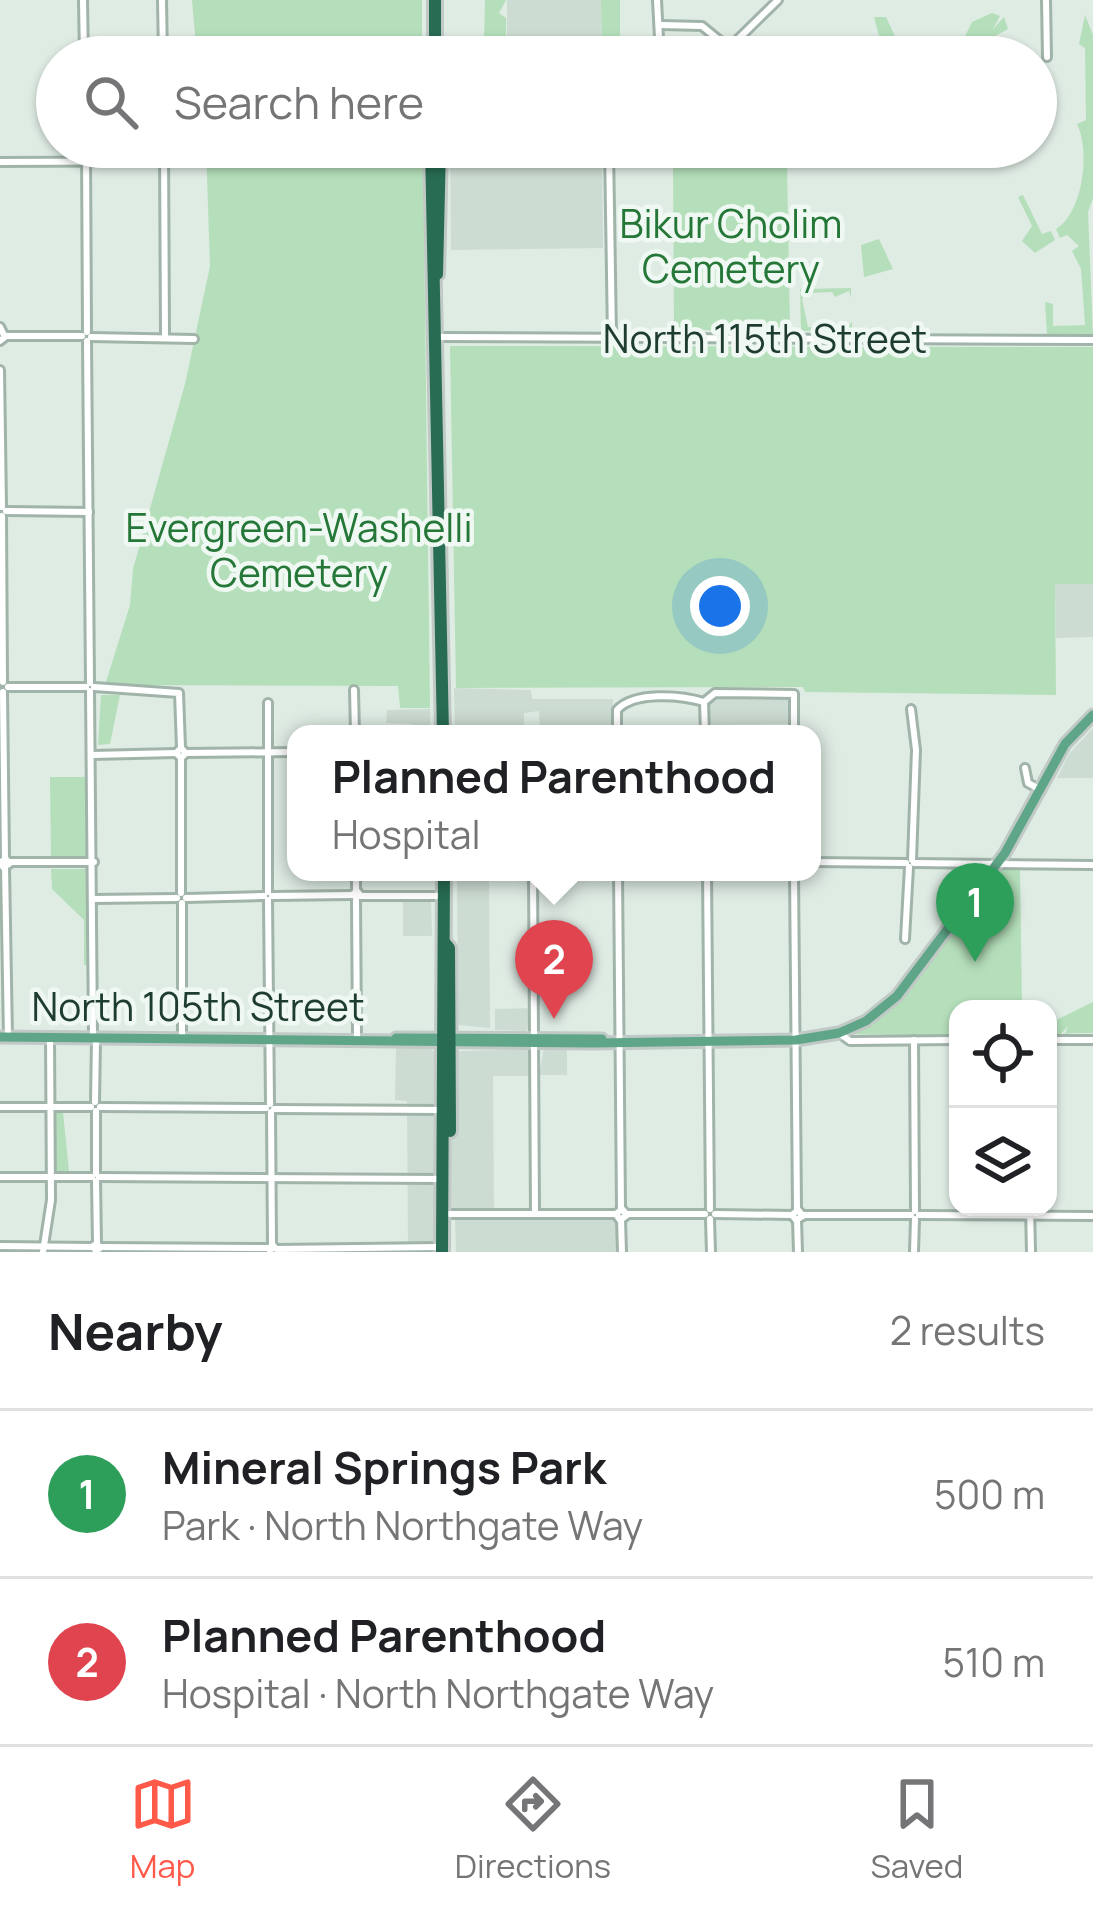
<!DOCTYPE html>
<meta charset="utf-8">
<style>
body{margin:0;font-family:Manrope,sans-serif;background:#f6f6f6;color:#202124}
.controls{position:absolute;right:36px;bottom:36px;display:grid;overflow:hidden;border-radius:24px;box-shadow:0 3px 9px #0004}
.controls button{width:108px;height:108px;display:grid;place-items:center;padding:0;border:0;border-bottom:3px solid #e0e0e0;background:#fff;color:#202124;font:60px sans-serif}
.you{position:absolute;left:720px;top:606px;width:42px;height:42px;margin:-30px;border:9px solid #fff;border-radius:50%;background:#1a73e8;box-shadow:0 0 0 18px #1a73e833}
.badge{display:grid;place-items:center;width:78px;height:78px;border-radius:50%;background:#ff5949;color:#fff;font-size:39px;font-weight:700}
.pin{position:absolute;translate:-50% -99px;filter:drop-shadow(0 3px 6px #0008)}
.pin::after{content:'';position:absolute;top:63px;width:42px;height:36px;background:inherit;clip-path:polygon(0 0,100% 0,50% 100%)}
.popup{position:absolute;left:287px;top:725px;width:534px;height:156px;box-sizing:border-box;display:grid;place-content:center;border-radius:24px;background:#fff;filter:drop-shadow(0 3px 9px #0005);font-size:39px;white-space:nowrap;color:#757577}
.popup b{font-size:45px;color:#202124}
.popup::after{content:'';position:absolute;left:50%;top:100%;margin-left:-24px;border:24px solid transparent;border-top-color:#fff}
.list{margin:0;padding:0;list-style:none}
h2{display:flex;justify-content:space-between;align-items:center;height:156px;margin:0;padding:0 48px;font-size:51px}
h2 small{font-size:39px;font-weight:400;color:#757577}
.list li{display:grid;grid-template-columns:78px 1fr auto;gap:36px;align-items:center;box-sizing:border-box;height:168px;padding:0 48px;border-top:3px solid #e0e0e0}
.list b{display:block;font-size:45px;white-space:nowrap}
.list p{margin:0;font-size:39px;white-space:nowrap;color:#757577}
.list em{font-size:39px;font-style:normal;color:#757577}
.icon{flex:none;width:66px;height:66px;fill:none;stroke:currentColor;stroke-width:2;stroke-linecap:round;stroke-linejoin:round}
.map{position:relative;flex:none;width:1093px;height:1252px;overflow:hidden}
.search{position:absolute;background:#fff;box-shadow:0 3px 9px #0004;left:36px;right:36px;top:36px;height:132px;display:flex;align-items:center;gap:30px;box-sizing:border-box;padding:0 42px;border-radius:66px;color:#757577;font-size:45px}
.sheet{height:492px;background:#fff}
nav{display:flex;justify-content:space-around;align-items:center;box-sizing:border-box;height:168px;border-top:3px solid #e0e0e0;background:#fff;font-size:33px;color:#757577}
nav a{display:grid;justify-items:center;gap:6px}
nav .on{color:#ff5949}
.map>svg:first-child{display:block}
.built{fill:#cddcd2}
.green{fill:#b5dfba}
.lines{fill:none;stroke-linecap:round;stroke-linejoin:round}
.minor-casing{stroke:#a1b4aa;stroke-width:12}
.major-casing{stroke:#c0c9c5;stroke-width:15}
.highway-casing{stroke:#c0c9c5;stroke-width:18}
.minor{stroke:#fff;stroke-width:6}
.major{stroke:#5fa688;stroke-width:9}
.highway{stroke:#276c53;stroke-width:12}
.labels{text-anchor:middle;stroke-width:9;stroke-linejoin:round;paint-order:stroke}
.park-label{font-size:39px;fill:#257738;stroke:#eff8f2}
.street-label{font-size:39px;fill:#1e3d30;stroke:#eff8f2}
</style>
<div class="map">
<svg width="1093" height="1252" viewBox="0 0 1093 1252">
<rect width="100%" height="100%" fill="#dfece4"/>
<g class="built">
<polygon points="507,0 601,0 602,57 507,57"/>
<polygon points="450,147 602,147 603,248 451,250"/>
<polygon points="1055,584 1093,584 1093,637 1056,638"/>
<polygon points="454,688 531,690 532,699 613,699 613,725 540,727 539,711 524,713 524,734 455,734"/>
<polygon points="714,695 788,697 790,724 708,725 708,701"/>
<polygon points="430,709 430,734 414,734 413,724 386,723 387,710"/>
<polygon points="1093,728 1093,778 1057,778 1069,754"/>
<polygon points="457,872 489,872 490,1028 458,1025"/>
<polygon points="403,900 431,900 432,936 403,936"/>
<polygon points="531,1008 527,1031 495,1030 495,1009"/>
<polygon points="396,1046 430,1046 434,1052 527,1049 534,1054 534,1076 493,1076 494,1211 438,1211 438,1252 408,1252 407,1101 395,1100"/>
<polygon points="567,1047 567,1075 539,1075 544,1048"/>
<polygon points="455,1217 618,1218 618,1252 456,1252"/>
</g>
<g class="green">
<polygon points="192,0 422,0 422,57 197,57"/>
<polygon points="485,0 506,0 499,13 506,18 506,57 497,57 493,42 473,41 484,39"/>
<polygon points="601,0 620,0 620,57 602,57"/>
<polygon points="992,13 1000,16 993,29 1004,17 1008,29 961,55 971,40 963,40 972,22"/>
<path d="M1085,15L1093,35V198L1088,212L1093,335H1047L1045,302L1053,304V326L1085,325L1081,269L1072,251L1079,246L1067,235L1060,238L1056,229C1082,214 1091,153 1077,124L1086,120L1085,48L1079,44Z"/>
<polygon points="874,17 886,17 900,47 896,57 879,57 883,51"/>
<polygon points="206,147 423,147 430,708 400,708 398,686 105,685 130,605 133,569 185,384 210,266"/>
<polygon points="673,161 787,163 790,331 674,330"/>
<polygon points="1023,195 1042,234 1051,231 1055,240 1035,253 1022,241 1032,226 1018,197"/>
<polygon points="879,239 893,269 864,277 861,245"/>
<polygon points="851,288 851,297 849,291 835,297 832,292 808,293 802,299 808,327 849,326 852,321 852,331 801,331 800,289"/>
<polygon points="450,346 1093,347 1093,584 1055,584 1056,695 805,692 803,687 456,688"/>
<polygon points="101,695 120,695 110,744 98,745"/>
<polygon points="50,777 87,777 89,858 51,858"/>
<polygon points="1020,867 1022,1009 958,1009 958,1036 850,1034 900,999 1002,868"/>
<polygon points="51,869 88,869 90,965 84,965 84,920 52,889"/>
<polygon points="1093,1002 1093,1033 1065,1033 1093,1036 1064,1036 1068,1026 1059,1036 1048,1033 1048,1024"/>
<polygon points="53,1112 63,1112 69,1171 55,1171"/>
</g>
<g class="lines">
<g class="minor-casing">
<g id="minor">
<polyline points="83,0 84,57"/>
<polyline points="162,0 163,57"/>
<polyline points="657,0 660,57"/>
<polyline points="1046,0 1047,57"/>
<polyline points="661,25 702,26 740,57"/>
<polyline points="730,47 778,0"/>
<polyline points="86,147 87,332"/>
<polyline points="164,147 165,336"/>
<polyline points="609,147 612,338"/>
<polyline points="0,162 212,161"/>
<polyline points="0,327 5,337 0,341"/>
<polyline points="5,336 82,336"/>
<polyline points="91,337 194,339"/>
<polyline points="438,337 1093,340"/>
<polyline points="87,341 90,683"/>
<polyline points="0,370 2,507"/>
<polyline points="6,511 89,512"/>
<polyline points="2,516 3,682"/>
<polyline points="8,687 86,687"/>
<polyline points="94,687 179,693 181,748"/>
<polyline points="354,690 355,734"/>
<polyline points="90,691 93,1037"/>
<polyline points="3,692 5,859"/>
<polyline points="704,702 715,693 794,694 794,734"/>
<polyline points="704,702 705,734"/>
<polyline points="268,703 268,892"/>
<polyline points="911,709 916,750 912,860"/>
<path d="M617,734V710C634,691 681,695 704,702"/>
<polyline points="186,753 181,748 176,753 181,758 186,753 296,752"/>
<polyline points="92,755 176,753"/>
<polyline points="181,759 181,893"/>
<polyline points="1025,768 1028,783 1041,790"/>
<polygon points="6,859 9,864 3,867 1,862"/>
<polyline points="9,862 94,862"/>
<polyline points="812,862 906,863"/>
<polyline points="914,863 1093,865"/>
<polyline points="5,867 8,1037"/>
<polyline points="356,872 356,891"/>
<polyline points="533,872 534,1035"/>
<polyline points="618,872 621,1209"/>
<polyline points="707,872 710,1209"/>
<polyline points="794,872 797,1210"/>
<polyline points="272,896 352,895"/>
<polyline points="361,896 352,895 357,891 361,896 444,896"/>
<polyline points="186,898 264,896"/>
<polyline points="93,899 177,898"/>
<polyline points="268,900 270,1104"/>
<polyline points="356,900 357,1038"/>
<polyline points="182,903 182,1037"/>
<polyline points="905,939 909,867"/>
<polyline points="839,1033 850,1041 958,1040"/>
<polyline points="914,1040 915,1211"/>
<polyline points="1048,1040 1093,1040"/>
<polyline points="534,1044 535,1214"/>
<polyline points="95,1102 96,1040"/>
<polyline points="0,1107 91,1107"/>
<polyline points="100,1107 266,1108"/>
<polyline points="274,1109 441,1110"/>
<polyline points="96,1111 96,1174"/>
<polyline points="271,1112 272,1244"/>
<polyline points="0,1177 92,1177"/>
<polyline points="99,1177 442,1179"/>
<polyline points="96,1181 97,1244"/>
<polyline points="1030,1207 1031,1252"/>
<polygon points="622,1209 627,1215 620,1220 616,1214"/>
<polygon points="798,1210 803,1216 796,1220 792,1215"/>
<polyline points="450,1214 616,1214"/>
<polyline points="627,1214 705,1214"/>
<polyline points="715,1214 792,1215"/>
<polyline points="803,1215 911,1215"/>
<polyline points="919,1215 1093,1216"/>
<polyline points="710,1219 711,1252"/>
<polyline points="621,1220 622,1252"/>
<polyline points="797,1220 798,1252"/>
<polygon points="97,1244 100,1248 96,1251 93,1246"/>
<polyline points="0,1246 93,1247"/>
<polyline points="100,1247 268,1248"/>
<polyline points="43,1252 51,1200 50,1037"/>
<polyline points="270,1252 272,1244 276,1249 439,1247"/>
<polyline points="914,1252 915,1219"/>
</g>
</g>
<g class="major-casing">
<g id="major">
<polyline points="0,1037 593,1043 796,1040 839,1033 866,1021 897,996 1005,853 1065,744 1093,715"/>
<polyline points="396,1038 602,1039"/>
</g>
</g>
<g class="highway-casing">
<g id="highway">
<polyline points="435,0 435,57"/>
<polyline points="431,147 443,734"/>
<polyline points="437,274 440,147"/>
<polyline points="444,942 449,948 450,1131"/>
<polyline points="442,1252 444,872"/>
</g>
</g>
<use href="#minor" class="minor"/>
<use href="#major" class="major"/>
<use href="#highway" class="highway"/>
</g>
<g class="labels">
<g class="park-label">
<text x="731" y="238">Bikur Cholim<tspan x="731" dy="45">Cemetery</tspan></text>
<text x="299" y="542">Evergreen-Washelli<tspan x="299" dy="45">Cemetery</tspan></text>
</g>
<g class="street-label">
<text x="765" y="353">North 115th Street</text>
<text x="198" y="1021">North 105th Street</text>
</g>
</g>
</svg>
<div class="controls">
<button><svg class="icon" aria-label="locate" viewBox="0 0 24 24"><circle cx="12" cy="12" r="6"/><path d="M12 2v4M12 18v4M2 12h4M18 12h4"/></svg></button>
<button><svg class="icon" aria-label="layers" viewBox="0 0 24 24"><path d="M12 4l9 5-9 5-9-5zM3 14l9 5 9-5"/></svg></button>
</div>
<div class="you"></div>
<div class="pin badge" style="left:975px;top:962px;background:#2e9e5b">1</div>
<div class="pin badge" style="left:554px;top:1019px;background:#e0444e">2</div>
<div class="popup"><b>Planned Parenthood</b>Hospital</div>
<div class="search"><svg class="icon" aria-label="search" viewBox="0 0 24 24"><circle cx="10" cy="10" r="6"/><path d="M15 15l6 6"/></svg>Search here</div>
</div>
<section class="sheet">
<h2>Nearby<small>2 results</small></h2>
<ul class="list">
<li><span class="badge" style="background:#2e9e5b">1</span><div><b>Mineral Springs Park</b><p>Park · North Northgate Way</p></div><em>500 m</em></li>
<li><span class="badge" style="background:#e0444e">2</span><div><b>Planned Parenthood</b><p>Hospital · North Northgate Way</p></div><em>510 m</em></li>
</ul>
</section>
<nav>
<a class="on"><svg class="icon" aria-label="map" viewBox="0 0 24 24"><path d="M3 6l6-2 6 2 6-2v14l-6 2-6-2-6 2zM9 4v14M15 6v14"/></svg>Map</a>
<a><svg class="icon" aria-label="directions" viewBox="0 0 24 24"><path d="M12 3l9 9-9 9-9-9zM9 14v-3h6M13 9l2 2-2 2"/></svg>Directions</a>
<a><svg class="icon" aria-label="saved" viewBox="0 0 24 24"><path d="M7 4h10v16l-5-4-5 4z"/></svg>Saved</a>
</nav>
